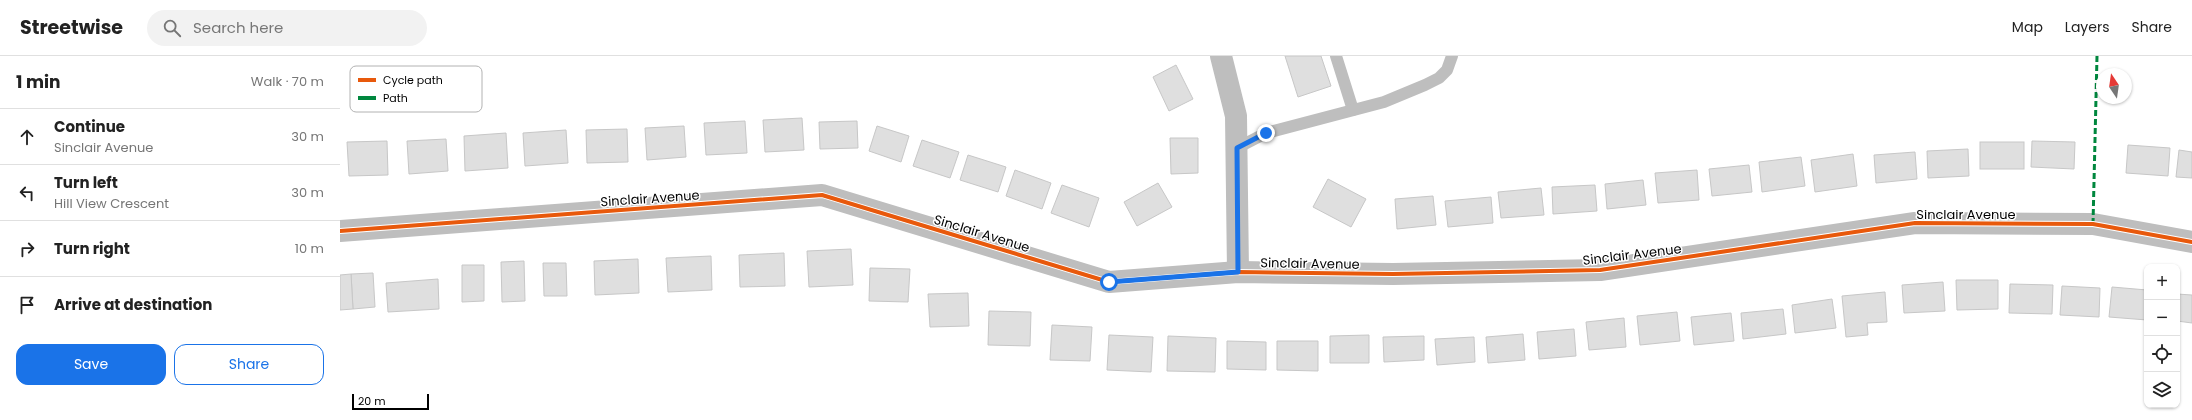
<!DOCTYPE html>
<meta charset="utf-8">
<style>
body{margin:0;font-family:Poppins,sans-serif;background:#f2f2f2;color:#222}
.controls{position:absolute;right:12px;bottom:12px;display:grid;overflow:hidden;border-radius:8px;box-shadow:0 1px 3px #0004}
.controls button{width:36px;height:36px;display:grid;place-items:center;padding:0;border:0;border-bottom:1px solid #e0e0e0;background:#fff;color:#222;font:20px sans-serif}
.compass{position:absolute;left:1756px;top:12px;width:36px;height:36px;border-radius:50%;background:#fff;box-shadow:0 1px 3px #0004;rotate:347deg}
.scale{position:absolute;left:12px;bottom:10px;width:77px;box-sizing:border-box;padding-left:4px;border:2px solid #000;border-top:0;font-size:11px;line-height:14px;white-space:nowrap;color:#000;-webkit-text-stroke:3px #fff;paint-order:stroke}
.stop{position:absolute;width:12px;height:12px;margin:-9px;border:3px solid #1a73e8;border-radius:50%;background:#fff}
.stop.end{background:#1a73e8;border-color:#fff;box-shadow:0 1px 4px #0008}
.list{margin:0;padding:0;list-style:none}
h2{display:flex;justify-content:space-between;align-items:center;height:52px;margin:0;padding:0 16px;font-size:17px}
h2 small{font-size:13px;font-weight:400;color:#767676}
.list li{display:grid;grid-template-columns:26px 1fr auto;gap:12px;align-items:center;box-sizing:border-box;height:56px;padding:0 16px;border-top:1px solid #e0e0e0}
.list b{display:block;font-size:15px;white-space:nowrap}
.list p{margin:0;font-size:13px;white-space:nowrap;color:#767676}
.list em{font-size:13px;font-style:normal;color:#767676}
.actions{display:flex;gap:8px;padding:12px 16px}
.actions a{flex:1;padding:9px 0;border:1px solid #1a73e8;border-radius:12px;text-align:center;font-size:14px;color:#1a73e8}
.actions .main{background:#1a73e8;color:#fff}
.icon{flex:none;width:22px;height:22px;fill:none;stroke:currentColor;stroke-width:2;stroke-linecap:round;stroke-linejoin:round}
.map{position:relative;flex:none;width:1852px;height:364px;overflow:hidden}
header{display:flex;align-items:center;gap:24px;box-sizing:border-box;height:56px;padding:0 20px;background:#fff;border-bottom:1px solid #e0e0e0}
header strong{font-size:19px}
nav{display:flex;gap:22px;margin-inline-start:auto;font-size:14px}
.search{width:280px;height:36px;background:#f2f2f2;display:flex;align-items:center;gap:10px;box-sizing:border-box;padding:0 14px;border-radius:22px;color:#767676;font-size:15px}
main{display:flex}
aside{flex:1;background:#fff}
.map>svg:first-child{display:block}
.building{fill:#dfdfdf;stroke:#c7c7c7}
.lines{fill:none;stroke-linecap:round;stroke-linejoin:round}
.lane{stroke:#bebebe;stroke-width:12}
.street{stroke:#bebebe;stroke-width:22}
.quiet{stroke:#00873e;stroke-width:3;stroke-dasharray:6 3;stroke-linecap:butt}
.cycleway-casing{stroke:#fff;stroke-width:6}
.cycleway{stroke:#e8590c;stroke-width:4}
.route{stroke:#1a73e8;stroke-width:5}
.labels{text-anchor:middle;stroke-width:3;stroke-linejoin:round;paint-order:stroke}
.street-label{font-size:13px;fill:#000;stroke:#fff}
.key{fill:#fff;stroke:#b2b2b2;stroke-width:1}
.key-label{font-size:11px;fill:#000}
</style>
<header>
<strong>Streetwise</strong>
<div class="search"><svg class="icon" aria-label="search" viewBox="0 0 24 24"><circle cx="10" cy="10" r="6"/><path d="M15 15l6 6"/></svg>Search here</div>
<nav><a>Map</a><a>Layers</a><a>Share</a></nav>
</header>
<main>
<aside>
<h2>1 min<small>Walk · 70 m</small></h2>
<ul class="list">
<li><svg class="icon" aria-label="ahead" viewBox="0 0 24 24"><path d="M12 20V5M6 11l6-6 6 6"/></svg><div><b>Continue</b><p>Sinclair Avenue</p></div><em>30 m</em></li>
<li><svg class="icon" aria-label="left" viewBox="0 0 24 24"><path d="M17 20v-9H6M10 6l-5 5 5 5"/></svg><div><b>Turn left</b><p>Hill View Crescent</p></div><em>30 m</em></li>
<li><svg class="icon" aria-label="right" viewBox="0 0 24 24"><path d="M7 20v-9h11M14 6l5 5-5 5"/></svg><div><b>Turn right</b></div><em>10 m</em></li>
<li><svg class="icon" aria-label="arrive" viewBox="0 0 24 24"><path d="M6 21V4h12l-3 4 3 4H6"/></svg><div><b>Arrive at destination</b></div></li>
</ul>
<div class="actions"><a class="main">Save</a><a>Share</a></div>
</aside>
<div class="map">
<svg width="1852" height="364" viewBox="0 0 1852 364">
<rect width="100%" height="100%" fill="#fff"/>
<g class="building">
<polygon points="945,0 981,0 991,30 958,41"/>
<polygon points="836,9 853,43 829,55 813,21"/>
<polygon points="462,62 464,94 425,96 423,64"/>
<polygon points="405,65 407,97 366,99 364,67"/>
<polygon points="517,65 518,92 480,93 479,66"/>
<polygon points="344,70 346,101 307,104 305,72"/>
<polygon points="537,70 569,80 561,106 529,95"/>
<polygon points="287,73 288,106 247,107 246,74"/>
<polygon points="226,74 228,107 185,110 183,77"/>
<polygon points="166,77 168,112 125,115 124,80"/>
<polygon points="830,82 858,82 858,117 831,118"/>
<polygon points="106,83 108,115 69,118 67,85"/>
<polygon points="582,84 619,96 610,122 573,110"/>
<polygon points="47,85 48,119 9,120 7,86"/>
<polygon points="1692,85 1735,86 1734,113 1691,111"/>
<rect x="1640" y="86" width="44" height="27"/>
<polygon points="1788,89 1830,92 1828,120 1786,117"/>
<polygon points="1628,93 1629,120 1588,122 1587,95"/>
<polygon points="1839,94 1852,96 1852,122 1836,121"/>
<polygon points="1575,96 1577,123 1536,127 1534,99"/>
<polygon points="1513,98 1517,130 1475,136 1471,104"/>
<polygon points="628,99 666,111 658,136 620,124"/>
<polygon points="1461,101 1465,130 1422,136 1419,106"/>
<polygon points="1409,109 1412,136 1372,140 1369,113"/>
<polygon points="675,114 711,127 702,153 666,140"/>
<polygon points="1357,114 1359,144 1318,147 1315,117"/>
<polygon points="988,123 1026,143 1011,171 973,151"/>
<polygon points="1303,124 1306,149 1267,153 1265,128"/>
<polygon points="818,127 832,151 797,170 784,146"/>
<polygon points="722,129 759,142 749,171 711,157"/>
<polygon points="1255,129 1257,155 1213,158 1212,131"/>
<polygon points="1201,132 1204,159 1161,162 1158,136"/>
<polygon points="1093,140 1096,169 1057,173 1055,143"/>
<polygon points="1151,141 1153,167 1108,171 1105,145"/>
<polygon points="511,193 513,229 469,231 467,195"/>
<polygon points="444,197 445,230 400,231 399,199"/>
<polygon points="371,200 372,234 328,236 326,202"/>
<polygon points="298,203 299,237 255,239 254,205"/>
<polygon points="184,205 185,245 162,246 161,206"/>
<polygon points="203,207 226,207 227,240 204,240"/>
<polygon points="122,209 144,209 144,245 122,246"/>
<polygon points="530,212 570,213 568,246 529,245"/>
<polygon points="33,217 35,251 13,253 11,218"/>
<polygon points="11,218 13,253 0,254 0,219"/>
<polygon points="98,223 99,253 48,256 46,227"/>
<polygon points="1616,224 1658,224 1658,253 1617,254"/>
<polygon points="1603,226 1605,255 1564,257 1562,229"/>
<polygon points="1670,228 1713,229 1712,258 1669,257"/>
<polygon points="1722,230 1760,232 1759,261 1720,259"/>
<polygon points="1772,231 1807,234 1807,264 1769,261"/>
<polygon points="1545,236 1547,266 1527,267 1528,279 1506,281 1502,240"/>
<polygon points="628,237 629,270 590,271 588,238"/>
<polygon points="1837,238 1852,239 1852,267 1837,265"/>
<polygon points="1492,243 1496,272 1455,277 1452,249"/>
<polygon points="1443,253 1446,278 1403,283 1401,257"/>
<polygon points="649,255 691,256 690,290 648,289"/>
<polygon points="1337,256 1340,285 1300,289 1297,260"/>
<polygon points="1391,257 1394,285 1354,289 1351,261"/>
<polygon points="1284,262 1286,291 1249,294 1246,266"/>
<polygon points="712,269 752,271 750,305 710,304"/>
<polygon points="1234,273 1236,300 1199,303 1197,276"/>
<polygon points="1183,278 1185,304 1148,307 1146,281"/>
<polygon points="769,279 813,281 811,316 767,314"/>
<polygon points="1029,279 1029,307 990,307 990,280"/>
<polygon points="828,280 876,282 875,316 827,315"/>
<polygon points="1084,280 1084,304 1044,306 1043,281"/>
<polygon points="1134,281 1135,306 1097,309 1095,283"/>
<polygon points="887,285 926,286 926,314 887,313"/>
<polygon points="937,285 978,285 978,315 937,314"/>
</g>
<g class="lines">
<g class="lane">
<polyline points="996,0 1013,54"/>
<polyline points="897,92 926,77 1044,46 1085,29 1099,22 1107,14 1112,0"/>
</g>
<g class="street">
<polyline points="881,0 896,60 898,216"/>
<polyline points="0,175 482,139 769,226 898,216 1053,218 1260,214 1575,167 1753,168 1852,186"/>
</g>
<polyline class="quiet" points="1753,168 1757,0"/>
<g class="cycleway-casing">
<polyline id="cycleway" points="0,175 482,139 769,226 898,216 1053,218 1260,214 1575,167 1753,168 1852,186"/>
</g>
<use href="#cycleway" class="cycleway"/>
</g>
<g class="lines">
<polyline class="route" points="769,226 898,216 897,92 926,77"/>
</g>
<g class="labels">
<g class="street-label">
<text transform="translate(310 142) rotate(-4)" y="5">Sinclair Avenue</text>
<text x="1626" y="163">Sinclair Avenue</text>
<text transform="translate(642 177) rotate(17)" y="5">Sinclair Avenue</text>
<text transform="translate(1292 198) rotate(-7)" y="5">Sinclair Avenue</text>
<text transform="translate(970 207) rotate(1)" y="5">Sinclair Avenue</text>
</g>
</g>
<rect x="10" y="10" width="132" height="46" rx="6" class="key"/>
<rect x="18" y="22" width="18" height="4" fill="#e8590c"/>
<rect x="18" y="40" width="18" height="4" fill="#00873e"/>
<g class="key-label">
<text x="43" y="28">Cycle path</text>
<text x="43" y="46">Path</text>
</g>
</svg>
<div class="controls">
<button>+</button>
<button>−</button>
<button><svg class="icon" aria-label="locate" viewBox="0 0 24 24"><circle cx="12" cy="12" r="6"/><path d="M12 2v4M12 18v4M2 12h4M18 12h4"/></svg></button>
<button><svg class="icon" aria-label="layers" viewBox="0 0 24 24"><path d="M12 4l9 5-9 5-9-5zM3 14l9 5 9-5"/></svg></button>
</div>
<svg class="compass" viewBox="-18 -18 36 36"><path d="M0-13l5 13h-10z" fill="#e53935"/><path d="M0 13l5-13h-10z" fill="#767676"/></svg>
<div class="scale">20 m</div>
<div class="stop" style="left:769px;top:226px"></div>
<div class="stop end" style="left:926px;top:77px"></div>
</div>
</main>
